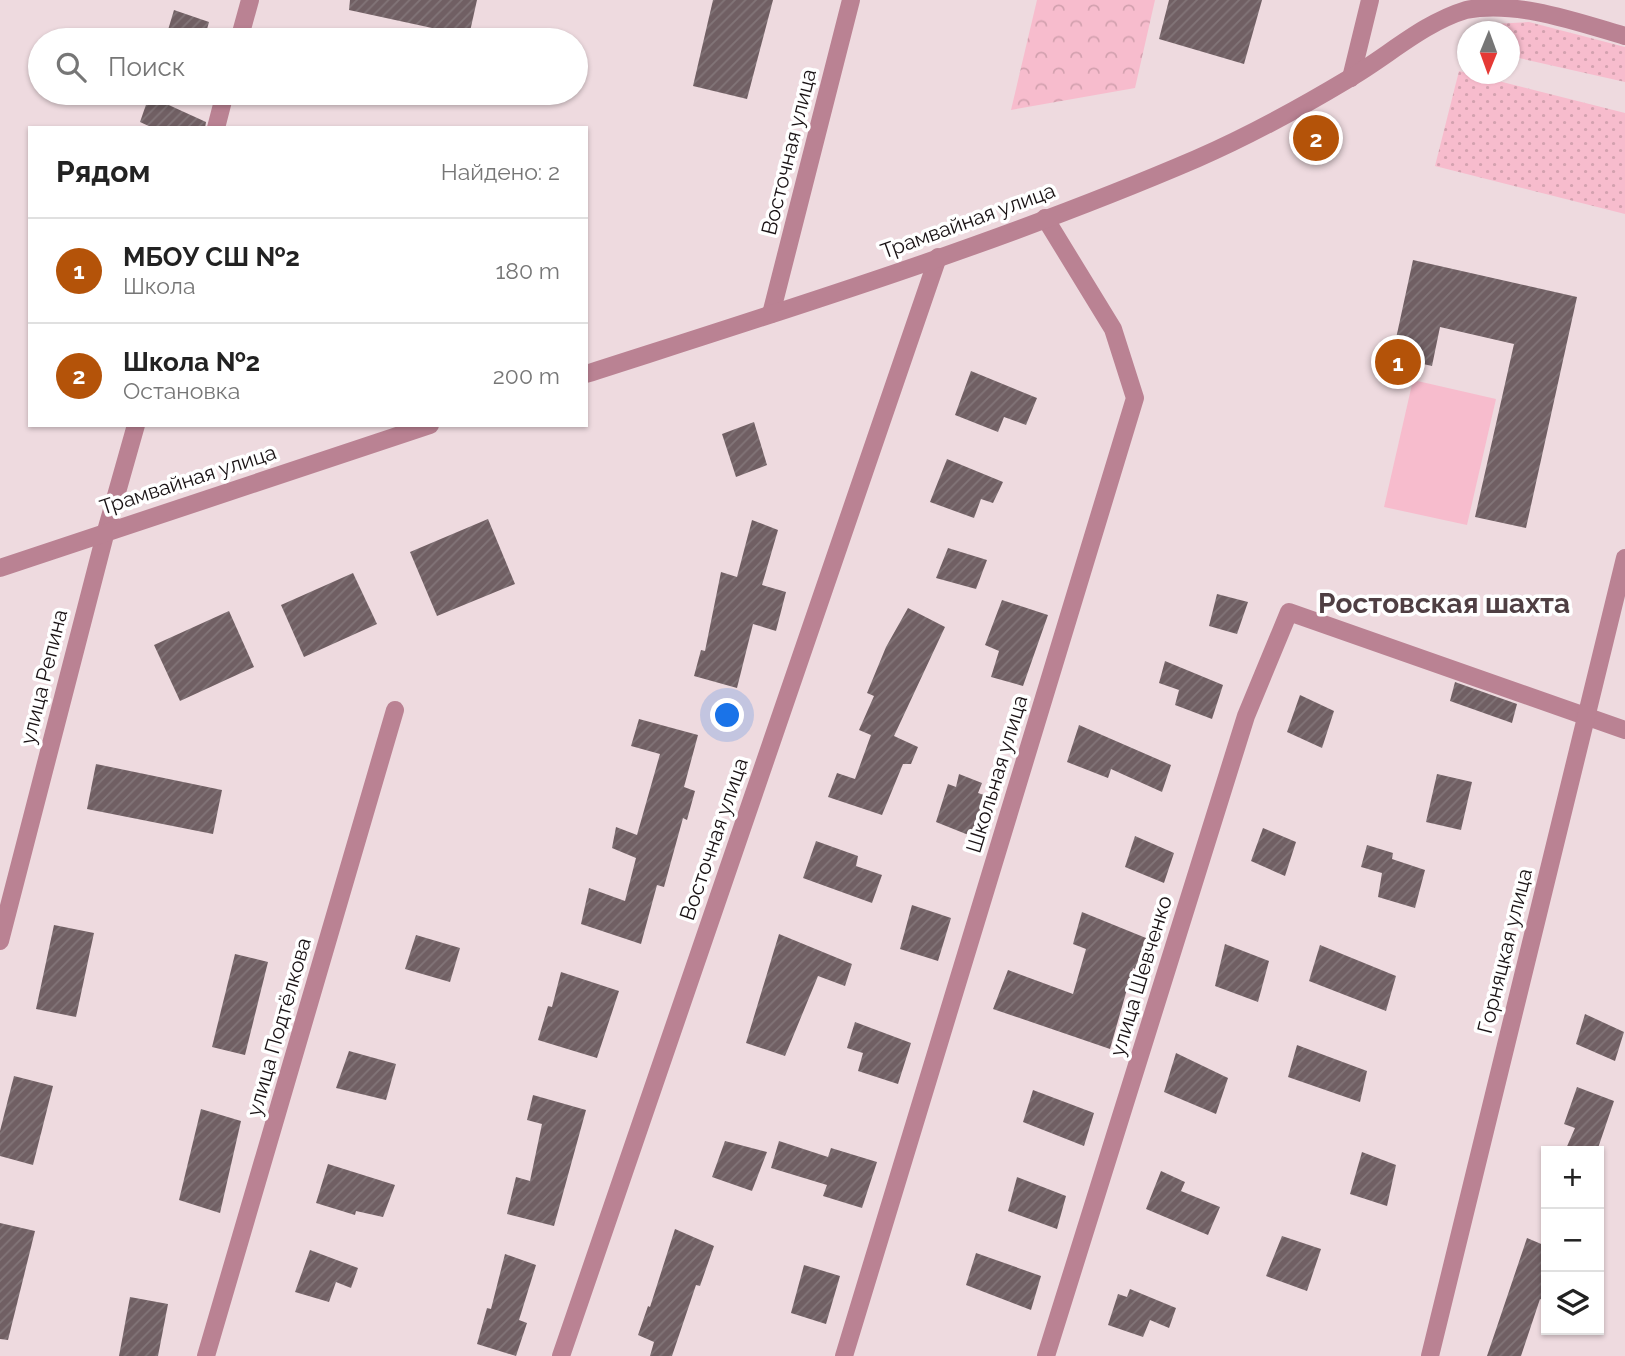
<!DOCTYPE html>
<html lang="ru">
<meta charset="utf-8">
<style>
body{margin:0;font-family:Raleway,sans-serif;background:#f2f2f2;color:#222}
.controls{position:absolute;right:21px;bottom:21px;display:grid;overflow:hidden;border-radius:0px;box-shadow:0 2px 5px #0004}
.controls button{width:63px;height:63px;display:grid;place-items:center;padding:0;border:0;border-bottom:2px solid #e0e0e0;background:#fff;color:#222;font:35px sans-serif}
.compass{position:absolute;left:1457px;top:21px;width:63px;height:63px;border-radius:50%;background:#fff;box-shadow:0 2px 5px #0004;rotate:181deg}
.you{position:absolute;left:728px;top:716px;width:24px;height:24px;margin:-18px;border:5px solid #fff;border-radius:50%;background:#1a73e8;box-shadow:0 0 0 10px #1a73e833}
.badge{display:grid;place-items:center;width:46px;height:46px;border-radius:50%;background:#b45309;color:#fff;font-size:23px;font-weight:700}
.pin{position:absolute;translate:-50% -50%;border:4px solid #fff;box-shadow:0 2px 7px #0006}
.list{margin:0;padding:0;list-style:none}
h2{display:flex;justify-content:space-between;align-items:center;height:91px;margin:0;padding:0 28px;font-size:30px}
h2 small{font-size:23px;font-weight:400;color:#767676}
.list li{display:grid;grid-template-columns:46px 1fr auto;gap:21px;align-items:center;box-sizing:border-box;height:105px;padding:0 28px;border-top:2px solid #e0e0e0}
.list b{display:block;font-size:26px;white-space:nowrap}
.list p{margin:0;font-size:23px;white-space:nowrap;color:#767676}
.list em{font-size:23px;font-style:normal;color:#767676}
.icon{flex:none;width:38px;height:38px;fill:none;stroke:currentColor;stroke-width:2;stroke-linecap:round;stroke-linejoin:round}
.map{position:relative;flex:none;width:1625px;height:1356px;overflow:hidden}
.search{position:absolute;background:#fff;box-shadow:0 2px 5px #0004;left:28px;top:28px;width:560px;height:77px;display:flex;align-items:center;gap:18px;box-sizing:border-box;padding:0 24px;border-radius:38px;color:#767676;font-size:26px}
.panel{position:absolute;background:#fff;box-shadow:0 2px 5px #0004;left:28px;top:126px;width:560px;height:301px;border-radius:0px}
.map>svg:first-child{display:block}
.grass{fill:url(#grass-dots)}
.park{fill:url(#park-crowns)}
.garden{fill:#f7bccd}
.building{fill:url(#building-hatch)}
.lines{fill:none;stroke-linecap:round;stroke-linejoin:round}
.minor{stroke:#ba8293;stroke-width:18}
.tertiary{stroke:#ba8293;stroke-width:18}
.labels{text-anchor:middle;stroke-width:7;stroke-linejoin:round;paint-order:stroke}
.street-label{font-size:21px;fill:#191214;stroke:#fff}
.district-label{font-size:28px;font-weight:bold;fill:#4f3f43;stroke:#fff}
</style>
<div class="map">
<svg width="1625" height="1356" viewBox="0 0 1625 1356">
<defs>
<pattern id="grass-dots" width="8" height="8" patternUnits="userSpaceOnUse" patternTransform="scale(1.75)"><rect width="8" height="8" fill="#f7bccd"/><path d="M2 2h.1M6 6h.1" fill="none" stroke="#d3a1af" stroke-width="1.8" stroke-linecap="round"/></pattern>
<pattern id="park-crowns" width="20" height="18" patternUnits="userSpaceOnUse" patternTransform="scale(1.75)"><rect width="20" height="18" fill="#f7bccd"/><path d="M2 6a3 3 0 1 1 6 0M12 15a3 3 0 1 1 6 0" fill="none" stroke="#d3a1af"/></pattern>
<pattern id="building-hatch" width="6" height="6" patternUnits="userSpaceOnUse" patternTransform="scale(1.75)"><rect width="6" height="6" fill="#705f63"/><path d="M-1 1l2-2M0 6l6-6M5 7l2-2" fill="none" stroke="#827578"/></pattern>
</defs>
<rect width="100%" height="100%" fill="#eedadf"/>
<g class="grass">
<polygon points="1529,22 1625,47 1625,82 1510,56 1510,32 1477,31 1492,24"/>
<polygon points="1459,71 1625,113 1625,214 1435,166"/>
</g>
<polygon class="park" points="1037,0 1155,0 1135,88 1011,110"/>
<polygon class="garden" points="1413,380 1496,399 1467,525 1384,507"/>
<g class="building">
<polygon points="350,0 477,0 469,36 349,10"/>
<polygon points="713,0 773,0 747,99 693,86"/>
<polygon points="1169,0 1262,0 1244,64 1159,39"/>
<polygon points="174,10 209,22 204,40 165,40"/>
<polygon points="149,96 206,122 205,128 153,128 140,122"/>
<polygon points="1413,260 1577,297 1526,528 1475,517 1514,344 1440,327 1432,366 1392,357"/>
<polygon points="971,371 1037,398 1026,425 1004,417 998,432 955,415"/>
<polygon points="754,422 767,465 736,477 722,434"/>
<polygon points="947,459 1003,482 993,503 981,499 974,518 930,502"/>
<polygon points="488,519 515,584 437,616 410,552"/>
<polygon points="752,520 778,530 762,585 786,592 776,631 753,624 737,688 694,676 701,650 705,651 721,572 737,577"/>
<polygon points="948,548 987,560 976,589 936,578"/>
<polygon points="353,573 377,624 304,657 281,605"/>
<polygon points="1217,594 1248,602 1237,634 1209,626"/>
<polygon points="1002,600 1048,615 1023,686 991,677 999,651 985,645"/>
<polygon points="908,608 945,627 894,736 918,747 911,764 903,764 882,815 828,797 837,773 855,779 871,735 859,730 874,696 867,693 886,647"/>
<polygon points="229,611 254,667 180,701 154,645"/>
<polygon points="1165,661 1223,685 1212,719 1175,705 1179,690 1159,683"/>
<polygon points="1455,682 1517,704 1512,723 1450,701"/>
<polygon points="1300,695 1334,711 1322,748 1287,732"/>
<polygon points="639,719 698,735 684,787 695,791 687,820 683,818 664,887 657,885 641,944 581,924 589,888 625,901 636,858 612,848 616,827 637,835 660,754 631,746"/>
<polygon points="1079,725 1171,765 1162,792 1111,769 1108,778 1067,762"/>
<polygon points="96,764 222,790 213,834 87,809"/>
<polygon points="959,774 982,783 978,793 990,797 976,838 936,822 948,784 956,787"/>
<polygon points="1437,774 1472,782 1461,830 1426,822"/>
<polygon points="1263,828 1296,842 1285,876 1251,861"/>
<polygon points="1135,836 1174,853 1164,883 1125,867"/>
<polygon points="816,841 858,856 856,866 882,875 872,903 803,878"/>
<polygon points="1367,845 1393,853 1392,859 1425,870 1415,908 1378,897 1382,873 1361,867"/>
<polygon points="912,905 951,918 938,961 900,949"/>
<polygon points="1082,912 1146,938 1135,969 1133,968 1110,1049 993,1009 1008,970 1073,994 1086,949 1073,944"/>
<polygon points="54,925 94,933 76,1017 36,1009"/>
<polygon points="779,934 852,964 845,986 818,976 785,1056 746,1043"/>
<polygon points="416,935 460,948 450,982 405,969"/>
<polygon points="1225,944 1269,961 1258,1002 1215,986"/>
<polygon points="1320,945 1396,976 1386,1011 1309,981"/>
<polygon points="235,954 268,962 245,1055 212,1047"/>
<polygon points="561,972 619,991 597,1058 538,1040 548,1006 552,1007"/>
<polygon points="1585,1014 1624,1032 1615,1061 1576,1044"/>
<polygon points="855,1022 911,1043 898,1084 858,1071 863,1053 847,1048"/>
<polygon points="1297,1045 1367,1071 1360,1102 1288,1077"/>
<polygon points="349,1051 396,1064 386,1100 336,1088"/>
<polygon points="1176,1053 1228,1078 1216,1114 1164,1092"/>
<polygon points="14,1076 53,1086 33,1165 0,1156 0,1131"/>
<polygon points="1577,1087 1614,1101 1597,1151 1565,1151 1575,1128 1564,1124"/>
<polygon points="1033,1090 1094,1113 1084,1146 1023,1122"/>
<polygon points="533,1095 586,1110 554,1226 507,1214 516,1177 530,1181 542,1124 527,1120"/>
<polygon points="201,1109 241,1121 220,1213 179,1200"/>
<polygon points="725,1141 767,1152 752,1191 712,1177"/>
<polygon points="779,1141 828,1157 831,1148 877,1162 862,1208 823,1196 827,1185 771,1168"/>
<polygon points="1362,1152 1396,1165 1387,1206 1350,1194"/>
<polygon points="328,1164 395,1185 383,1217 356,1211 355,1215 316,1203"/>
<polygon points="1161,1171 1185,1182 1181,1191 1220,1207 1208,1235 1146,1209"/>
<polygon points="1017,1177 1066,1196 1057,1229 1008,1211"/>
<polygon points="0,1223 35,1231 8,1340 0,1339"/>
<polygon points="675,1229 714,1246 700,1286 696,1285 672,1356 650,1356 654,1342 638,1335 648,1306 650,1307"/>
<polygon points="1282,1236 1321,1249 1307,1291 1266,1276"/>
<polygon points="1527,1238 1546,1246 1546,1302 1540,1299 1521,1356 1487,1356"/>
<polygon points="310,1250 358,1268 351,1288 336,1282 329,1302 295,1292"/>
<polygon points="976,1253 1041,1276 1031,1310 966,1285"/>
<polygon points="505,1254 536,1265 519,1320 527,1323 516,1356 477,1344 487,1308 491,1309"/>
<polygon points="804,1265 840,1276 826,1324 791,1313"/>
<polygon points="1130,1289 1176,1308 1169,1328 1150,1320 1143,1337 1108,1325 1118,1294 1127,1297"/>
<polygon points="130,1297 168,1304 158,1356 119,1356"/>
</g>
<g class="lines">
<g class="minor">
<polyline points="239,40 250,0"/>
<polyline points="1351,78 1370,0"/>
<polyline points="216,128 225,93"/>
<polyline points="771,314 851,0"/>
<polyline points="0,941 106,531 136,425"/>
<polyline points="206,1356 395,710"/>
<polyline points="561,1356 938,257"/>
<polyline points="844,1356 1135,398 1113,329 1045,218"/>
<polyline points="1046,1356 1246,716 1289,612 1625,730"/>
<polyline points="1430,1356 1625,558"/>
</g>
<g class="tertiary">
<path d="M586,374C791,308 998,244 1196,159C1249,136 1300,108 1350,78C1388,56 1423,23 1466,10C1516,0 1577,22 1625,36"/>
<polyline points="0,568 430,425"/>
</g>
</g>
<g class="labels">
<g class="street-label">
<text transform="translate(789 152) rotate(-76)" y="7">Восточная улица</text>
<text transform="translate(968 221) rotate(-20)" y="7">Трамвайная улица</text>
<text transform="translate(188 480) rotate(-18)" y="7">Трамвайная улица</text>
<text transform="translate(44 677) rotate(-76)" y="7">улица Репина</text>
<text transform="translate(997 774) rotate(-73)" y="7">Школьная улица</text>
<text transform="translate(714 839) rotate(-71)" y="7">Восточная улица</text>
<text transform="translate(1505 951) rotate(-76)" y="7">Горняцкая улица</text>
<text transform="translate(1141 976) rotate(-73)" y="7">улица Шевченко</text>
<text transform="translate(279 1027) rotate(-74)" y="7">улица Подтёлкова</text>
</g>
<g class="district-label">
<text x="1444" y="613">Ростовская шахта</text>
</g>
</g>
</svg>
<div class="controls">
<button>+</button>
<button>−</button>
<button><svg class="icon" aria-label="layers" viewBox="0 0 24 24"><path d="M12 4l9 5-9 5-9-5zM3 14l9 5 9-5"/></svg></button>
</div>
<svg class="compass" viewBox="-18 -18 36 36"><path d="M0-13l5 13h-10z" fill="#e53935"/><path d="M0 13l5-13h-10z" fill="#767676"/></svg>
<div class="you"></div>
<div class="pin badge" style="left:1398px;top:362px">1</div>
<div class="pin badge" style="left:1316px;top:138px">2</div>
<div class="search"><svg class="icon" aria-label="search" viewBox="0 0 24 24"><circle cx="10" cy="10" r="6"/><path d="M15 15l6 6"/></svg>Поиск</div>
<section class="panel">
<h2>Рядом<small>Найдено: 2</small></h2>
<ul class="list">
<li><span class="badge">1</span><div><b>МБОУ СШ №2</b><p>Школа</p></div><em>180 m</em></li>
<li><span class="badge">2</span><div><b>Школа №2</b><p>Остановка</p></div><em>200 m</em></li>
</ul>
</section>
</div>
